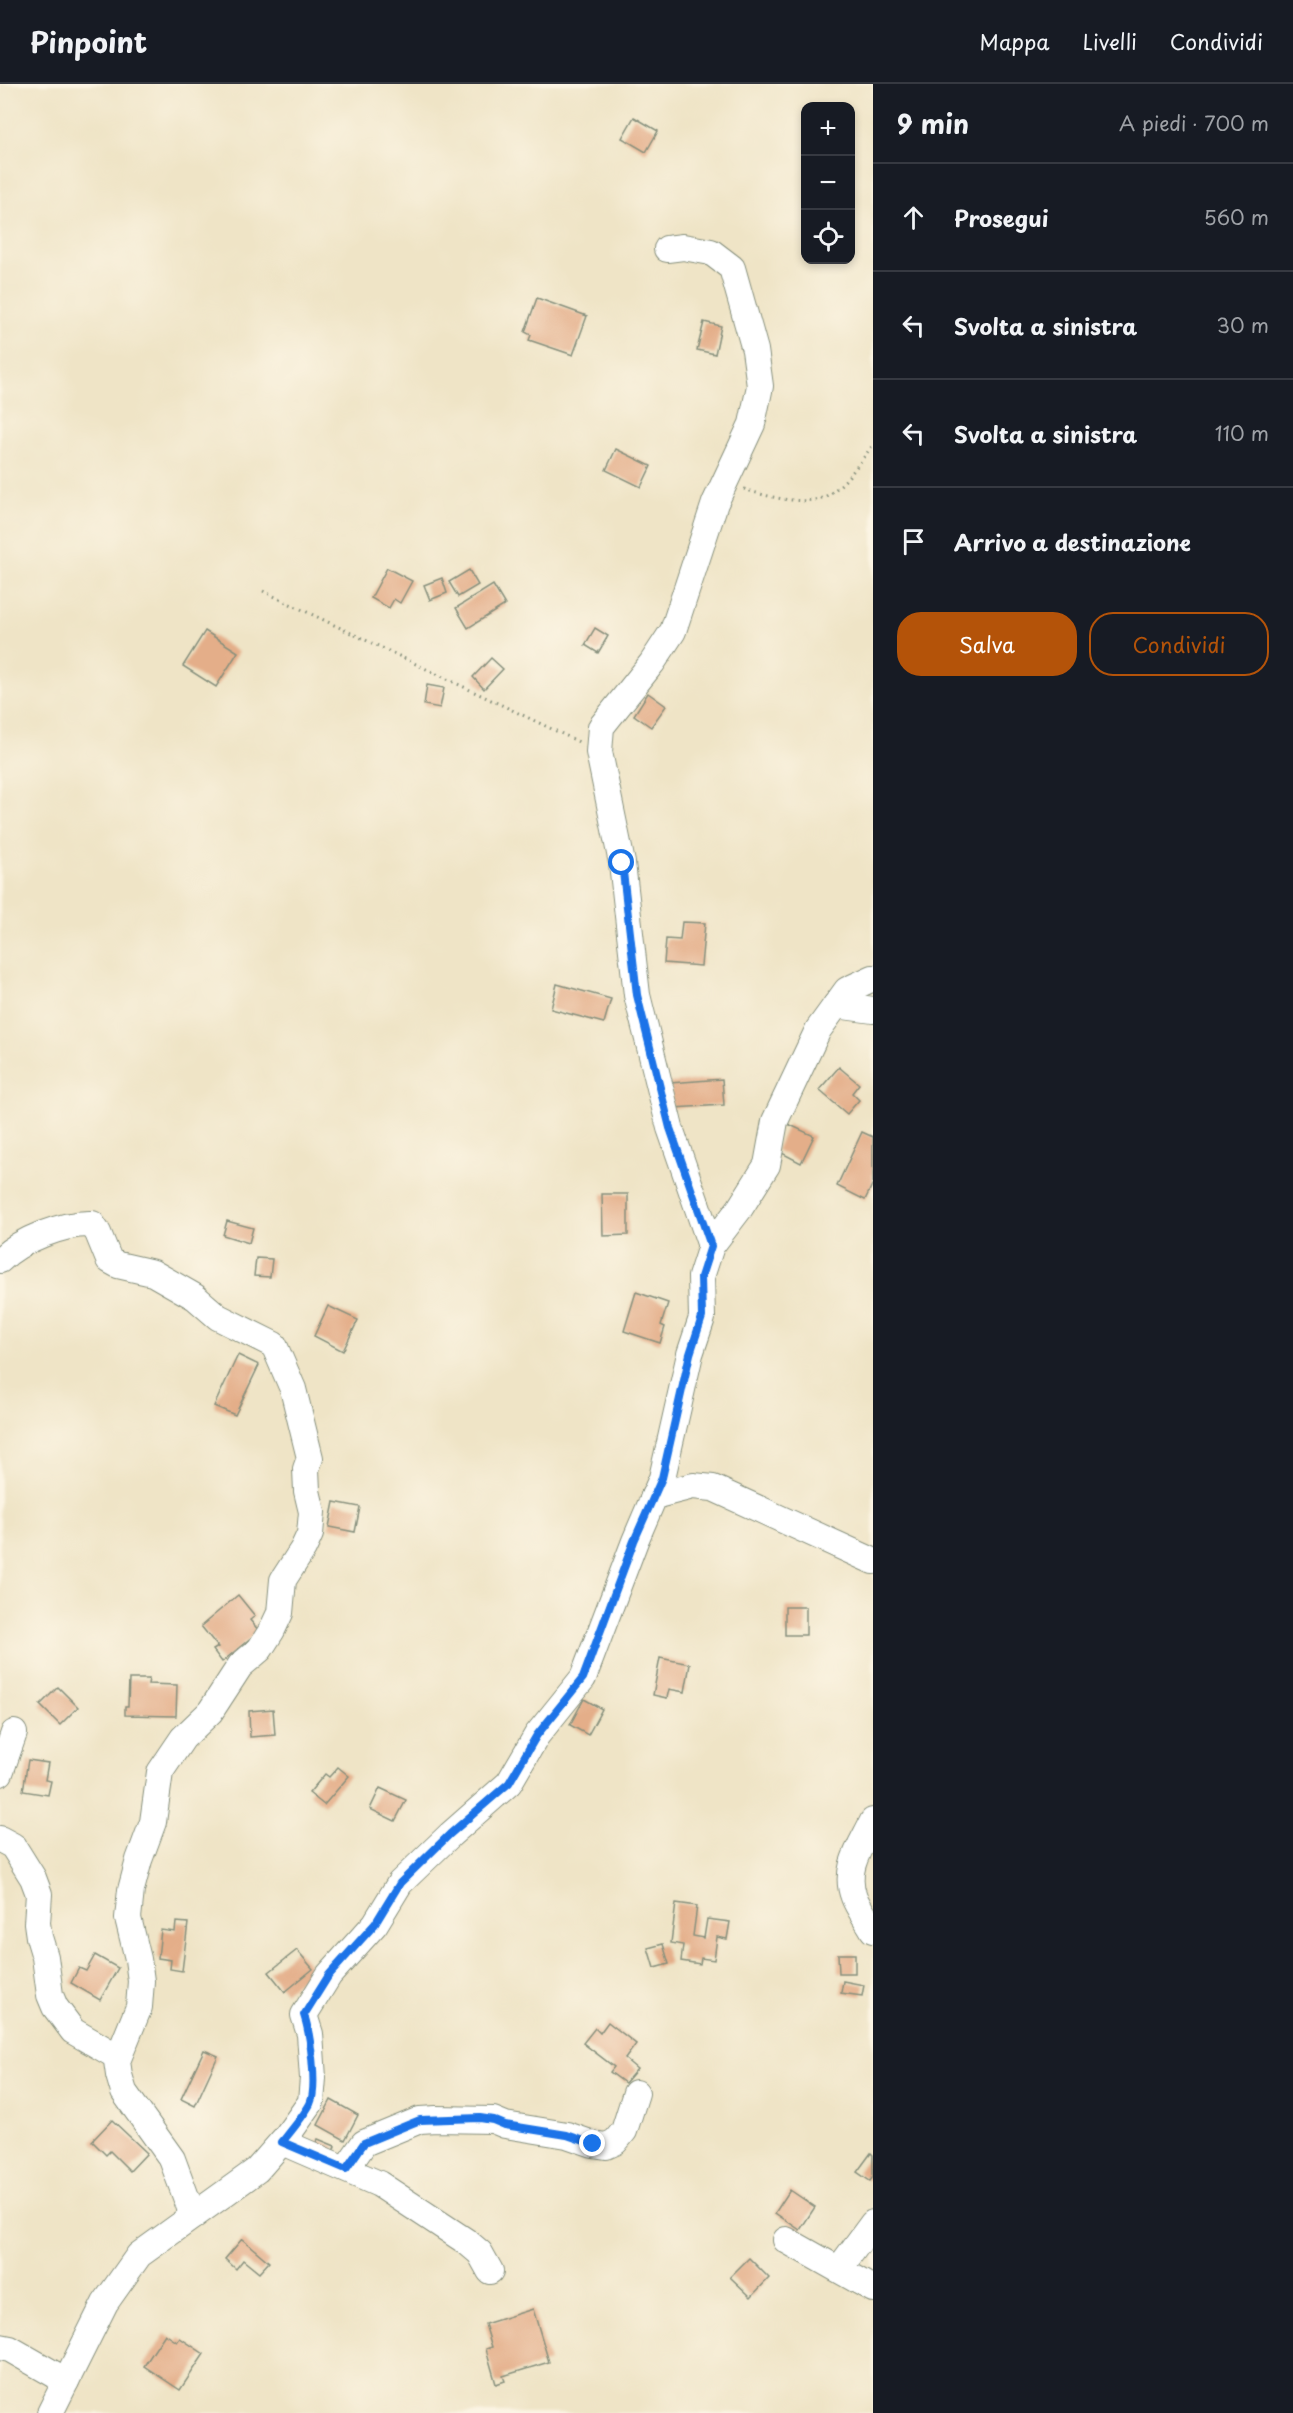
<!DOCTYPE html>
<html lang="it">
<meta charset="utf-8">
<style>
body{margin:0;font-family:"Playpen Sans",sans-serif;background:#20242c;color:#f1f3f6}
.controls{position:absolute;right:18px;top:18px;display:grid;overflow:hidden;border-radius:12px;box-shadow:0 3px 9px #0003}
.controls button{width:54px;height:54px;display:grid;place-items:center;padding:0;border:0;border-bottom:2px solid #363941;background:#171b24;color:#f1f3f6;font:30px sans-serif}
.stop{position:absolute;width:18px;height:18px;margin:-14px;border:4px solid #1a73e8;border-radius:50%;background:#fff}
.stop.end{background:#1a73e8;border-color:#fff;box-shadow:0 2px 6px #0008}
.list{margin:0;padding:0;list-style:none}
h2{display:flex;justify-content:space-between;align-items:center;height:78px;margin:0;padding:0 24px;font-size:26px}
h2 small{font-size:20px;font-weight:400;color:#9ea1a6}
.list li{display:grid;grid-template-columns:39px 1fr auto;gap:18px;align-items:center;box-sizing:border-box;height:108px;padding:0 24px;border-top:2px solid #363941}
.list b{display:block;font-size:22px;white-space:nowrap}
.list em{font-size:20px;font-style:normal;color:#9ea1a6}
.actions{display:flex;gap:12px;padding:18px 24px}
.actions a{flex:1;padding:14px 0;border:2px solid #b45309;border-radius:24px;text-align:center;font-size:21px;color:#b45309}
.actions .main{background:#b45309;color:#fff}
.icon{flex:none;width:33px;height:33px;fill:none;stroke:currentColor;stroke-width:2;stroke-linecap:round;stroke-linejoin:round}
.map{position:relative;flex:none;width:873px;height:2329px;overflow:hidden}
header{display:flex;align-items:center;gap:36px;box-sizing:border-box;height:84px;padding:0 30px;background:#171b24;border-bottom:2px solid #363941}
header strong{font-size:28px}
nav{display:flex;gap:33px;margin-inline-start:auto;font-size:21px}
main{display:flex}
aside{flex:1;background:#171b24}
.map>svg:first-child{display:block}
.building{fill:#e4ae89}
.lines{fill:none;stroke-linecap:round;stroke-linejoin:round}
.minor-casing{stroke:#87907d;stroke-width:28}
.path{stroke:#87907d;stroke-width:3;stroke-dasharray:1.5 4.5;stroke-linecap:butt}
.minor{stroke:#fff;stroke-width:26}
.route{stroke:#1a73e8;stroke-width:8}
</style>
<header>
<strong>Pinpoint</strong>
<nav><a>Mappa</a><a>Livelli</a><a>Condividi</a></nav>
</header>
<main>
<div class="map">
<svg width="873" height="2329" viewBox="0 0 873 2329">
<rect width="100%" height="100%" fill="#fcf5e5"/>
<filter id="ink" filterUnits="userSpaceOnUse"><feTurbulence type="fractalNoise" baseFrequency=".0167" numOctaves="2"/><feDisplacementMap in="SourceGraphic" scale="12" xChannelSelector="R" yChannelSelector="G"/><feConvolveMatrix kernelMatrix="1 2 1 2 8 2 1 2 1" color-interpolation-filters="sRGB"/></filter>
<filter id="wash" filterUnits="userSpaceOnUse"><feTurbulence type="fractalNoise" baseFrequency=".008" numOctaves="4" result="noise"/><feDisplacementMap in="SourceGraphic" scale="24" xChannelSelector="R" yChannelSelector="G"/><feGaussianBlur stdDeviation="1.35" result="paint"/><feColorMatrix in="noise" values="0 0 0 0 0 0 0 0 0 0 0 0 0 0 0 0 0 1.4 0 .05"/><feComposite in="paint" operator="in"/></filter>
<g filter="url(#wash)">
<rect width="100%" height="100%" fill="#efe4c6"/>
<g id="blocks">
<g class="building">
<polygon points="634,33 658,47 646,68 622,54"/>
<polygon points="537,214 587,232 573,271 529,256 531,251 525,248"/>
<polygon points="704,238 721,242 715,270 697,266"/>
<polygon points="616,365 651,382 641,403 606,386"/>
<polygon points="387,484 412,497 400,519 394,515 389,524 371,514"/>
<polygon points="469,486 478,501 458,513 449,498"/>
<polygon points="442,494 447,509 430,516 424,501"/>
<polygon points="493,501 505,521 468,544 456,524"/>
<polygon points="595,544 608,552 598,569 585,561"/>
<polygon points="205,547 238,568 216,603 183,582"/>
<polygon points="491,574 503,585 484,605 473,593"/>
<polygon points="427,601 444,604 440,624 424,621"/>
<polygon points="648,609 666,622 651,643 634,631"/>
<polygon points="682,838 705,839 701,882 664,879 666,855 680,856"/>
<polygon points="557,900 611,915 604,939 551,925"/>
<polygon points="839,983 859,1000 852,1009 859,1016 847,1030 819,1006"/>
<polygon points="722,995 724,1021 672,1024 670,999"/>
<polygon points="788,1040 814,1052 801,1079 776,1066"/>
<polygon points="862,1048 873,1053 873,1099 865,1116 837,1102"/>
<polygon points="602,1110 628,1110 628,1151 603,1152"/>
<polygon points="227,1137 253,1144 249,1159 223,1151"/>
<polygon points="256,1174 272,1175 270,1193 254,1192"/>
<polygon points="636,1208 668,1219 661,1241 665,1243 660,1259 624,1247"/>
<polygon points="328,1222 358,1236 343,1267 314,1252"/>
<polygon points="238,1271 259,1281 235,1331 214,1322"/>
<polygon points="334,1418 360,1423 355,1448 329,1443"/>
<polygon points="238,1511 255,1532 250,1536 259,1547 222,1578 213,1566 218,1563 201,1542"/>
<rect x="785" y="1523" width="21" height="28"/>
<polygon points="660,1574 690,1580 685,1608 669,1605 667,1614 653,1611"/>
<polygon points="129,1595 149,1595 148,1600 177,1601 176,1632 125,1631 125,1622 128,1622"/>
<polygon points="58,1603 78,1623 60,1641 40,1621"/>
<polygon points="584,1615 602,1625 588,1651 570,1641"/>
<polygon points="273,1625 275,1651 250,1653 249,1627"/>
<polygon points="28,1676 48,1679 45,1696 51,1697 48,1711 23,1707"/>
<polygon points="338,1683 349,1692 324,1721 309,1709 325,1690 329,1693"/>
<polygon points="380,1704 406,1716 395,1737 370,1725"/>
<polygon points="676,1819 697,1822 693,1852 704,1854 707,1835 730,1838 727,1855 717,1853 714,1876 701,1874 700,1880 681,1877 683,1861 671,1859"/>
<polygon points="176,1838 188,1839 182,1887 170,1885 171,1876 158,1874 161,1846 175,1848"/>
<polygon points="663,1860 669,1880 654,1884 648,1864"/>
<polygon points="297,1866 313,1885 285,1908 269,1888"/>
<polygon points="838,1870 855,1870 855,1889 839,1889"/>
<polygon points="95,1871 118,1884 100,1916 71,1899 79,1884 86,1887"/>
<polygon points="843,1897 864,1901 862,1912 841,1909"/>
<polygon points="608,1938 636,1960 625,1975 637,1985 625,1999 610,1988 614,1983 583,1959 595,1944 600,1949"/>
<polygon points="204,1966 218,1972 195,2022 181,2015"/>
<polygon points="331,2016 358,2031 345,2056 318,2041"/>
<polygon points="112,2036 147,2069 130,2087 110,2067 106,2071 92,2057"/>
<polygon points="318,2055 335,2062 332,2071 314,2063"/>
<polygon points="871,2069 873,2071 873,2093 870,2097 857,2088"/>
<polygon points="790,2106 815,2123 800,2146 775,2129"/>
<polygon points="242,2155 269,2178 259,2189 243,2176 236,2185 225,2175"/>
<polygon points="749,2174 769,2194 751,2213 730,2193"/>
<polygon points="533,2225 549,2278 503,2292 505,2297 496,2300 486,2265 492,2263 485,2240"/>
<polygon points="165,2250 177,2258 180,2254 204,2270 180,2306 144,2282"/>
</g>
</g>
</g>
<g filter="url(#ink)">
<use href="#blocks" fill-opacity="0" stroke="#87907d" stroke-width="1.5"/>
<g class="lines">
<g class="minor-casing">
<g id="minor">
<polyline points="667,165 683,163 711,168 732,184 755,266 760,302 752,340 715,419 673,547 652,579 601,643 599,668 622,779 637,911 670,1044 711,1162"/>
<polyline points="836,921 873,926"/>
<path d="M0,1176C20,1156 63,1139 92,1140L98,1149L109,1176L118,1181L153,1189L195,1213L218,1233L274,1261L293,1305L310,1374L306,1385L307,1407L312,1428L310,1450L303,1465L283,1496L280,1529L272,1546L260,1565L240,1582L210,1628L183,1654L160,1688L153,1738L139,1776L131,1806L128,1834L138,1875L141,1897L139,1923L117,1977L119,1991L124,2008L172,2075L193,2132"/>
<polyline points="654,1412 693,1402 713,1404 873,1477"/>
<polyline points="0,1689 14,1649"/>
<path d="M873,1737C861,1762 843,1785 854,1813C858,1824 867,1835 873,1846"/>
<polyline points="0,1755 13,1762 33,1794 39,1810 37,1839 39,1853 45,1873 50,1911 55,1923 73,1947 118,1973"/>
<polyline points="282,2058 379,2100 467,2158 480,2169 490,2187"/>
<polyline points="346,2085 364,2059 420,2036 436,2035 493,2036 505,2041 567,2051 593,2060 606,2062 615,2058 624,2047 636,2009"/>
<polyline points="786,2156 873,2205"/>
<polyline points="839,2185 873,2139"/>
<polyline points="0,2263 10,2265 66,2297"/>
<polyline points="50,2329 105,2219 139,2171 257,2086 286,2053 311,2018 313,1994 310,1950 304,1931 329,1891 375,1840 400,1799 450,1751 509,1699 537,1651 583,1594 635,1457 662,1394 690,1270 702,1234 701,1193 711,1162 740,1124 767,1081 775,1037 818,946 847,906 873,894"/>
</g>
</g>
<g class="path">
<path d="M744,405C764,412 807,423 826,412C846,400 859,379 873,361"/>
<polyline points="263,507 579,658"/>
</g>
<use href="#minor" class="minor"/>
</g>
</g>
<g class="lines" filter="url(#ink)">
<path class="route" d="M593,2060L567,2051L505,2041L493,2036L480,2034L420,2036L364,2059L346,2085L282,2058C291,2047 303,2033 310,2020C318,2003 310,1949 304,1931L329,1891L375,1840L400,1799L450,1750L509,1699L537,1651L583,1594L634,1457L662,1394L690,1270L702,1233L701,1193L711,1162L670,1044L637,911L622,779"/>
</g>
</svg>
<div class="controls">
<button>+</button>
<button>−</button>
<button><svg class="icon" aria-label="locate" viewBox="0 0 24 24"><circle cx="12" cy="12" r="6"/><path d="M12 2v4M12 18v4M2 12h4M18 12h4"/></svg></button>
</div>
<div class="stop" style="left:622px;top:779px"></div>
<div class="stop end" style="left:593px;top:2060px"></div>
</div>
<aside>
<h2>9 min<small>A piedi · 700 m</small></h2>
<ul class="list">
<li><svg class="icon" aria-label="ahead" viewBox="0 0 24 24"><path d="M12 20V5M6 11l6-6 6 6"/></svg><div><b>Prosegui</b></div><em>560 m</em></li>
<li><svg class="icon" aria-label="left" viewBox="0 0 24 24"><path d="M17 20v-9H6M10 6l-5 5 5 5"/></svg><div><b>Svolta a sinistra</b></div><em>30 m</em></li>
<li><svg class="icon" aria-label="left" viewBox="0 0 24 24"><path d="M17 20v-9H6M10 6l-5 5 5 5"/></svg><div><b>Svolta a sinistra</b></div><em>110 m</em></li>
<li><svg class="icon" aria-label="arrive" viewBox="0 0 24 24"><path d="M6 21V4h12l-3 4 3 4H6"/></svg><div><b>Arrivo a destinazione</b></div></li>
</ul>
<div class="actions"><a class="main">Salva</a><a>Condividi</a></div>
</aside>
</main>
